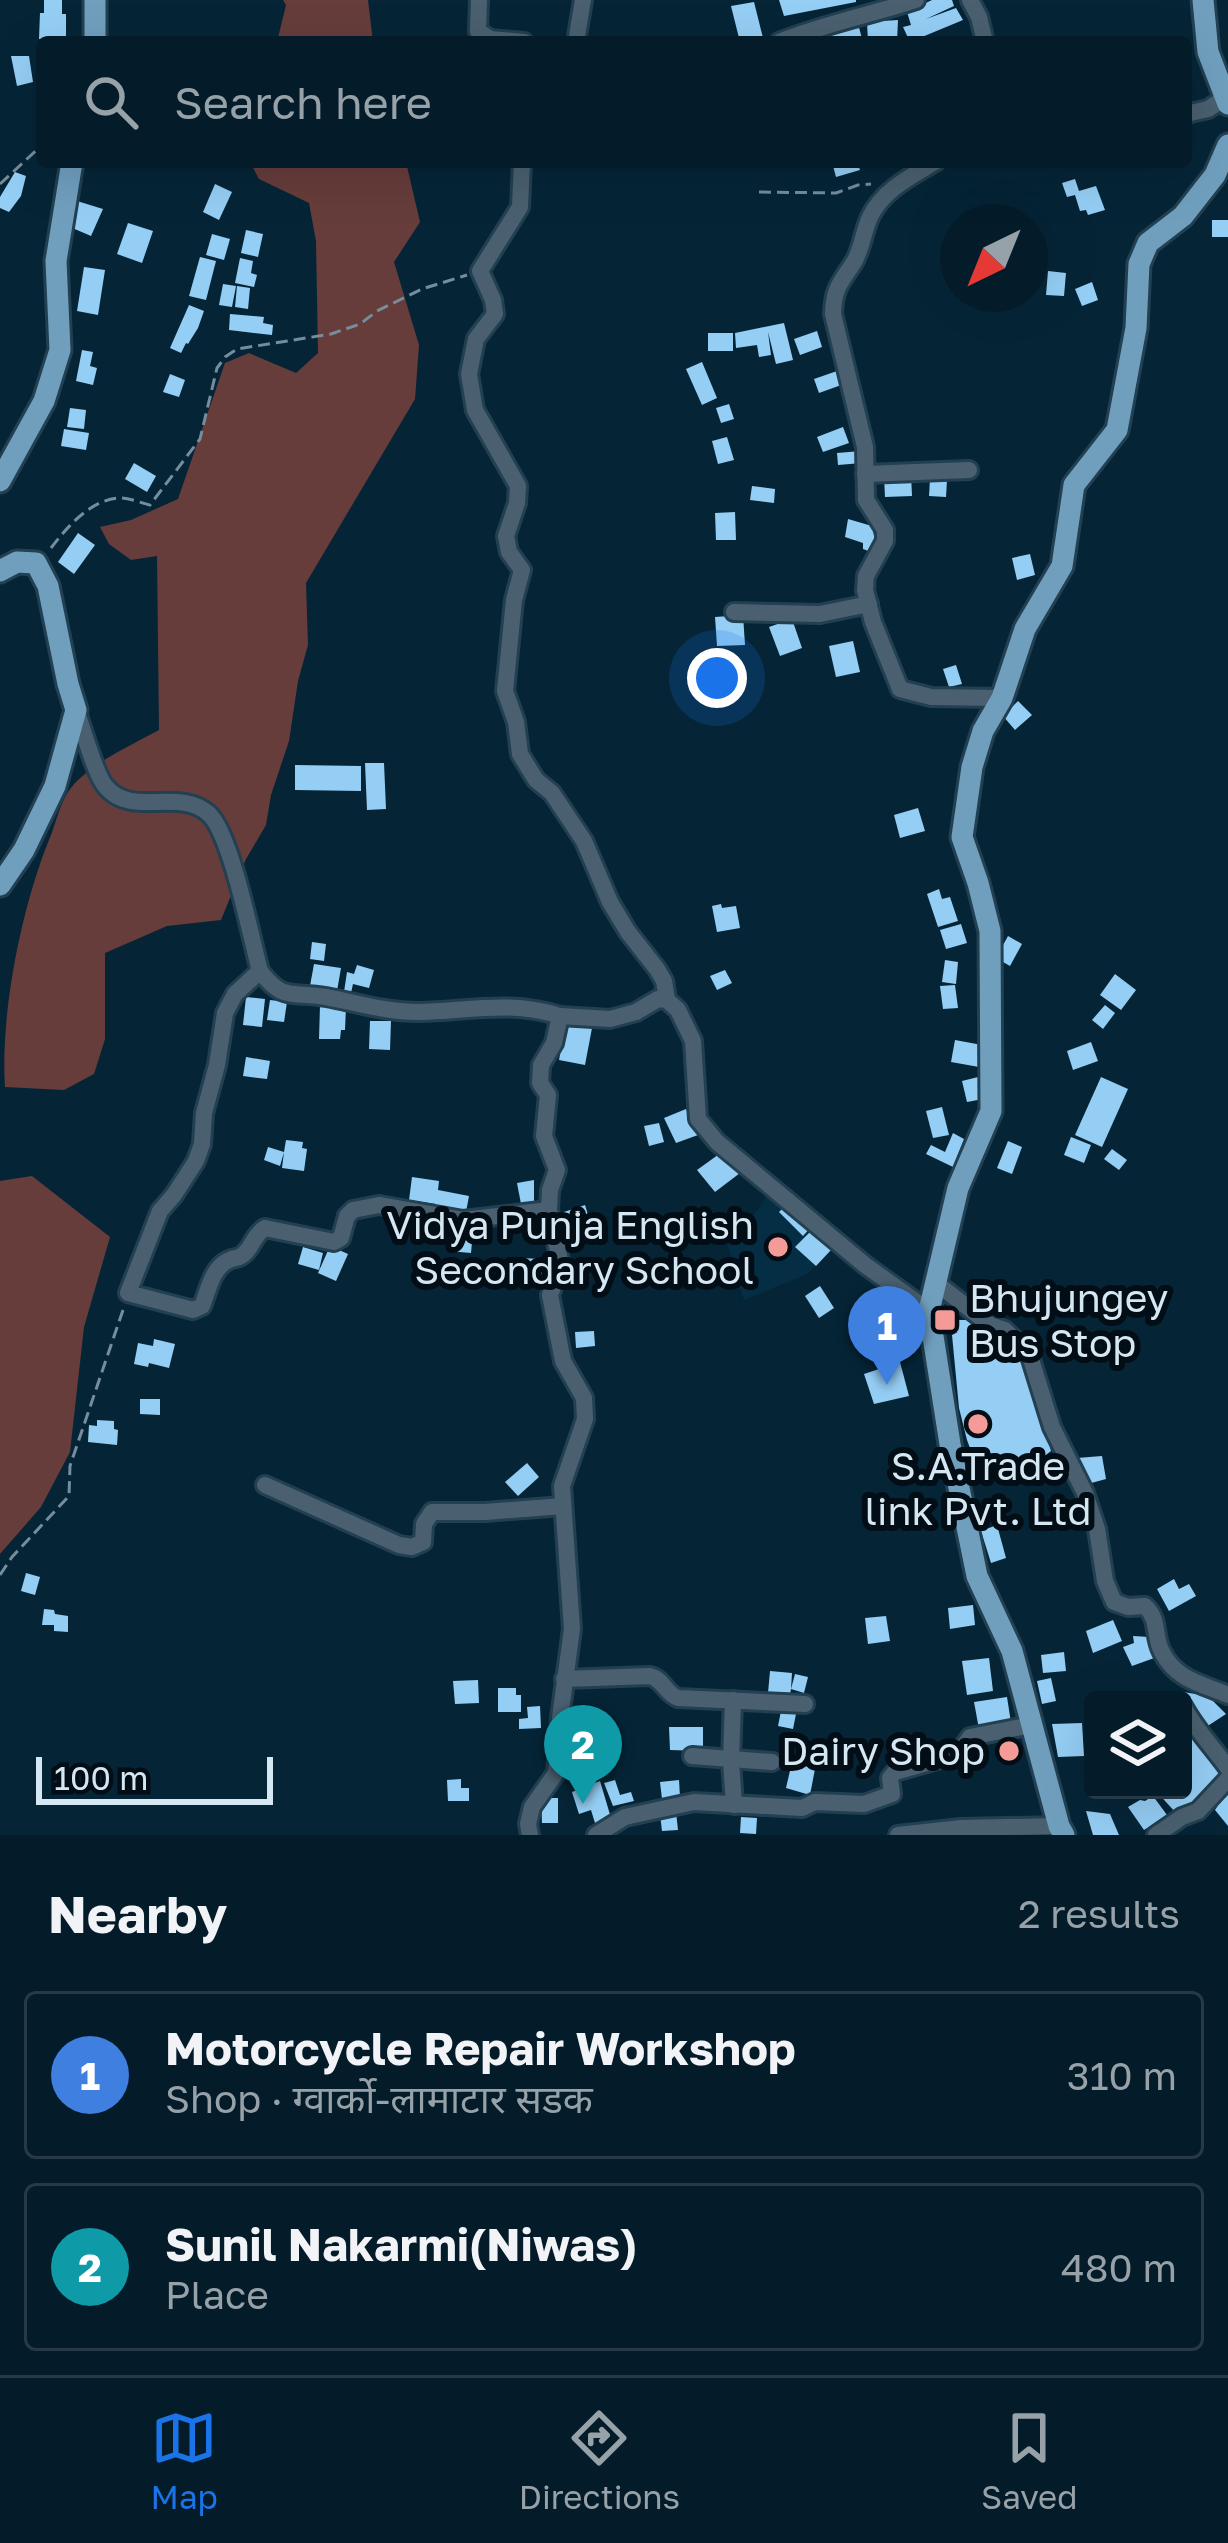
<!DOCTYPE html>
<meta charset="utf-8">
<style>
body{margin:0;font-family:"Golos Text","Noto Sans Devanagari",sans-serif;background:#122935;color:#f1f3f6}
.controls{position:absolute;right:36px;bottom:36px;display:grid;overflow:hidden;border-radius:12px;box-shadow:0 12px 48px #0002}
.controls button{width:108px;height:108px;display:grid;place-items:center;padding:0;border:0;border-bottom:3px solid #253a46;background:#041c29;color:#f1f3f6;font:60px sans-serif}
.compass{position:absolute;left:940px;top:204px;width:108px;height:108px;border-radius:50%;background:#041c29;box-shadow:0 12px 48px #0002;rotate:223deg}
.scale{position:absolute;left:36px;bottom:30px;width:237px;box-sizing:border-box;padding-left:12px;border:6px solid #d6e7f4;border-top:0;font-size:33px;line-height:42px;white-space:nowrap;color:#d6e7f4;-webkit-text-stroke:9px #030d15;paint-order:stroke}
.you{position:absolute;left:717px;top:678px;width:42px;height:42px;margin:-30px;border:9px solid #fff;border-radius:50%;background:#1a73e8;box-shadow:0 0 0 18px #1a73e833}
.badge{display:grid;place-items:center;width:78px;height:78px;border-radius:50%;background:#1a73e8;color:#fff;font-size:39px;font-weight:700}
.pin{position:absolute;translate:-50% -99px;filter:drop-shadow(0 3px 6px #0008)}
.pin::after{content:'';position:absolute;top:63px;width:42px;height:36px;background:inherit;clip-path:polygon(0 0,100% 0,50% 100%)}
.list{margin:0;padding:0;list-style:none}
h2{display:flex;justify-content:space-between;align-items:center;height:156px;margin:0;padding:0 48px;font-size:51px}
h2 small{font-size:39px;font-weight:400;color:#97a1a8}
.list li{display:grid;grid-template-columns:78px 1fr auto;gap:36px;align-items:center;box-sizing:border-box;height:168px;margin:0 24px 24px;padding:0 24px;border:3px solid #253a46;border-radius:12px}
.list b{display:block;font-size:45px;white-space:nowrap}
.list p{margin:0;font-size:39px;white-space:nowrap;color:#97a1a8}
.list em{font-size:39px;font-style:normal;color:#97a1a8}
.icon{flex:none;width:66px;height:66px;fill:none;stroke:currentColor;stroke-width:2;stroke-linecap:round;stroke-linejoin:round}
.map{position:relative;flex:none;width:1228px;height:1835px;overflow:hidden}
.search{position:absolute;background:#041c29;box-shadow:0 12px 48px #0002;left:36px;right:36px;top:36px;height:132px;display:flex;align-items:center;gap:30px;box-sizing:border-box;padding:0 42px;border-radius:12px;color:#97a1a8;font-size:45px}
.sheet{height:540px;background:#041c29}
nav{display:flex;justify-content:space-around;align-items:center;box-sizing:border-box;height:168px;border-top:3px solid #253a46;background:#041c29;font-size:33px;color:#97a1a8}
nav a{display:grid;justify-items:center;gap:6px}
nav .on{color:#1a73e8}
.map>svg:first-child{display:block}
.built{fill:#052e45}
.green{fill:#663d3b}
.building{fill:#95cef5}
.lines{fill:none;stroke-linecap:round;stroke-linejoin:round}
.minor-casing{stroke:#224051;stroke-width:22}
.major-casing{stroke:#224051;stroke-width:27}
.path{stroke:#758d9c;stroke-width:3;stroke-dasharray:12 6;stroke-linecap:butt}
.minor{stroke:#4a6070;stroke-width:16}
.major{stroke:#709fbe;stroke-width:21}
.poi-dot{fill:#f59b97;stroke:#030d15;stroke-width:4.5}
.labels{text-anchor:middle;stroke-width:12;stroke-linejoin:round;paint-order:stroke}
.poi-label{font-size:39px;fill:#d6e7f4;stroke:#030d15;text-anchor:end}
</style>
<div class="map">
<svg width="1228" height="1835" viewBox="0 0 1228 1835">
<rect width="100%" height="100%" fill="#052537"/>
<polygon class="built" points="770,1189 831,1250 807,1274 744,1300 727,1243 760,1207"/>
<g class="green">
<polygon points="283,0 368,0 373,42 277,42 286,5"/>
<path d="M250,162H406L420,222L394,262L419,345L415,399L306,583L308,645L298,681L289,741L271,795L266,825L246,859L221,920L167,926L105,953V1039L94,1074L64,1090L5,1087C0,1013 22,904 51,835C56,822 60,804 68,792C86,765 132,745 159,730L157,556L131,560L109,544L100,527L131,520L178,499L225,363L249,353L296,373L318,353L316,241L309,203L259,179Z"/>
<polygon points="32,1176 110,1237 84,1327 70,1452 41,1507 0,1554 0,1181"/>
</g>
<g class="building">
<polygon points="44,0 62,0 62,14 66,14 66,37 74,42 39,39 40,13 44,13"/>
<polygon points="779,0 856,0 856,2 784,16"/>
<polygon points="932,0 952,0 954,6 926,19 956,8 963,20 910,42 903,27 911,25 907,12"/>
<polygon points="754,2 764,42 740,42 731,6"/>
<polygon points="898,20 897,42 868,42 867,22"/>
<polygon points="858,24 863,42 802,42"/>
<polygon points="11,56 29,56 33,82 17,86"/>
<polygon points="832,162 857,162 860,170 836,177"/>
<polygon points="15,172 26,176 21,196 9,212 0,208 0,197"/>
<polygon points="1075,179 1079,191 1096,186 1105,210 1088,215 1086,210 1080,211 1075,195 1067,197 1062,183"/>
<polygon points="215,184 232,192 219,220 203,212"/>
<polygon points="77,201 103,209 91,236 70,227"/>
<rect x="1212" y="220" width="16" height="17"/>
<polygon points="128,223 153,231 142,263 117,254"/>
<polygon points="246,230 263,234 258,257 241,253"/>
<polygon points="212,234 230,239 224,260 206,255"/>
<polygon points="200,257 216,261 206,300 189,296"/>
<polygon points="240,258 253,261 251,273 257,275 254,287 235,283"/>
<polygon points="84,267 105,270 98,315 77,311"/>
<polygon points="1048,271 1066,273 1064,296 1046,295"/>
<polygon points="1092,282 1098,300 1082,306 1075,289"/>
<polygon points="223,284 236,286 232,307 219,305"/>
<polygon points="237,286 250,288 248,309 235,307"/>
<polygon points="189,305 204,311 198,328 188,344 186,343 181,353 170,348"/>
<polygon points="230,314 264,317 263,323 273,325 272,335 229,330"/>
<polygon points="784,323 793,360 776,364 768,332 771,355 759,357 757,345 736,348 735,333"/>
<polygon points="817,331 822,347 800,355 794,339"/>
<rect x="708" y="333" width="25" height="18"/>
<polygon points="82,350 93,352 90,366 97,368 93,385 76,381"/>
<polygon points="702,362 717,398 702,405 686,369"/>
<polygon points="840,370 844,384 819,393 814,379"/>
<polygon points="170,374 185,380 179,397 163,392"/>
<polygon points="729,404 734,419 721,423 716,408"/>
<polygon points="70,408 86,410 84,429 67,427"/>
<polygon points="843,427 849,443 823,452 817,437"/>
<polygon points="64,429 89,433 86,450 61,446"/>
<polygon points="727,437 734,460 718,464 712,441"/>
<polygon points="861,451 862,463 838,465 837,453"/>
<polygon points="134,463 156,476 147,492 125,479"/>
<polygon points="911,474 912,496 885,497 884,476"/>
<polygon points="930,479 947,480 946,497 929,496"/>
<polygon points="752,486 775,489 774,503 750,500"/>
<polygon points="735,512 736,540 716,540 715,513"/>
<polygon points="848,519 872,526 875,541 871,552 863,549 863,543 845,537"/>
<polygon points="78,533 95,545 74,574 58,562"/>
<polygon points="1030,554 1035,575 1017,580 1012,558"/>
<polygon points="743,615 745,645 717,646 715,617"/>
<polygon points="792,619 802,648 780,656 769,627"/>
<polygon points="853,641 860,672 836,677 829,646"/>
<polygon points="956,665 962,684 949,687 943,669"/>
<polygon points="1018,701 1032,715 1015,730 1003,716"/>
<polygon points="365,763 384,763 386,809 367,810"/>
<polygon points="295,765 361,766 361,791 295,790"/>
<polygon points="918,808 925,831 900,838 894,815"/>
<polygon points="939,889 942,899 950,897 958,921 938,927 927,894"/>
<polygon points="721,904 722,908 736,906 740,928 717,932 712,906"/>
<polygon points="961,924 967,943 946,949 940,930"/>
<polygon points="1008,936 1022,944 1010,966 996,958"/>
<polygon points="312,942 326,944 324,961 310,959"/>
<polygon points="945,960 958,962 956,984 942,982"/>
<polygon points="314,964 341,968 337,991 310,986"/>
<polygon points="357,965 374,970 369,988 353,984 351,993 344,992 347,972 354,974"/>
<polygon points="725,970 732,983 717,990 710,976"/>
<polygon points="1115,974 1136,990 1121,1010 1100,995"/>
<polygon points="955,985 958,1008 943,1009 940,986"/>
<polygon points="246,997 265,999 262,1027 243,1025"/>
<polygon points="270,1000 287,1002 284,1022 267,1020"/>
<polygon points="1105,1005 1115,1013 1103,1029 1092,1020"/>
<polygon points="320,1006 346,1007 345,1030 341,1030 340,1039 319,1039"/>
<polygon points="370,1021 391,1021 390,1050 369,1049"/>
<polygon points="566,1023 592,1028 585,1065 559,1060"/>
<polygon points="955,1040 982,1045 979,1067 951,1062"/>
<polygon points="1091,1042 1098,1061 1073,1070 1067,1051"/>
<polygon points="246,1057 270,1061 267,1079 243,1076"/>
<polygon points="978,1077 983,1099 967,1102 962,1081"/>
<polygon points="1101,1077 1128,1089 1102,1147 1075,1135"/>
<polygon points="942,1107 949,1135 933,1138 926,1111"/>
<polygon points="686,1109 698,1135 676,1143 664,1118"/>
<polygon points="659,1123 664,1142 649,1146 644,1126"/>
<polygon points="953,1133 964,1139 953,1167 926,1154 931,1145 945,1152"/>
<polygon points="1071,1137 1091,1145 1084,1163 1064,1155"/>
<polygon points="286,1140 303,1142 302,1148 307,1149 304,1171 282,1168 284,1152 280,1166 264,1160 268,1147 284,1152"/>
<polygon points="1008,1141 1022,1147 1012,1174 997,1168"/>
<polygon points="1112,1149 1127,1160 1119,1170 1104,1159"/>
<polygon points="722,1152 740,1173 715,1192 697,1170"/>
<polygon points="412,1177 439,1181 438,1190 469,1196 466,1212 435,1207 436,1204 409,1200"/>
<polygon points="534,1180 534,1202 521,1204 517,1183"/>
<polygon points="787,1204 811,1227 803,1236 779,1212"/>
<polygon points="585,1205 593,1231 570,1239 561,1213"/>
<polygon points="450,1228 473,1230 471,1253 448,1251"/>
<polygon points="811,1231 831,1250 816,1266 795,1247"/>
<polygon points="330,1246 348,1254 336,1281 318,1273"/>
<polygon points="303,1247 323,1253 319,1270 298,1264"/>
<polygon points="516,1258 545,1259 544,1278 515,1277"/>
<polygon points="820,1286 834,1308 819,1318 805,1296"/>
<polygon points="875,1291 888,1313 872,1323 859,1301"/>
<polygon points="954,1305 958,1332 938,1335 934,1308"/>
<polygon points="959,1320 970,1320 977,1330 1006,1350 1026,1367 1036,1393 1051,1451 1033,1465 981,1478 967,1440 959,1408 952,1335 958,1332"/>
<polygon points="594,1331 595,1346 576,1348 575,1332"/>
<polygon points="154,1339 175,1344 169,1368 149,1363 148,1367 134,1364 138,1343 153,1346"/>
<polygon points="900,1362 909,1396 874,1404 864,1374"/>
<polygon points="140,1399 160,1399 160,1415 140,1414"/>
<polygon points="97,1420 114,1421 114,1429 118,1430 117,1445 88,1442 89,1425 97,1426"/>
<polygon points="1102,1456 1106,1479 1084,1485 1073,1466 1077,1458"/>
<polygon points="527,1463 539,1477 518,1496 505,1482"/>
<polygon points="929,1499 930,1522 888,1524 887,1502"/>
<polygon points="997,1525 1006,1558 991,1563 981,1531"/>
<polygon points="26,1573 40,1577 35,1595 21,1591"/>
<polygon points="1174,1579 1179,1589 1189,1584 1196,1596 1169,1611 1157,1589"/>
<polygon points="973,1605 975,1625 950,1629 948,1608"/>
<polygon points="44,1609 54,1610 55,1614 68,1616 68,1632 54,1631 54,1625 42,1625"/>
<polygon points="886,1616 890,1641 868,1644 865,1618"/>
<polygon points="1113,1620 1122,1641 1093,1653 1086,1631"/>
<polygon points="1133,1636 1149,1637 1157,1657 1132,1666 1123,1647 1134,1643"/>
<polygon points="1064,1652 1066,1671 1043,1673 1041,1655"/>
<polygon points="989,1658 993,1691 967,1695 962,1661"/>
<polygon points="770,1671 792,1673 791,1689 795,1674 808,1677 804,1693 791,1689 790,1695 768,1693"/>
<polygon points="1051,1678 1056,1701 1042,1704 1037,1681"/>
<polygon points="478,1680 479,1703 455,1704 453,1681"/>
<polygon points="498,1688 516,1688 516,1695 521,1695 521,1712 498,1712"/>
<polygon points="1183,1692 1202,1695 1213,1701 1226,1714 1200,1731"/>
<polygon points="1007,1697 1011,1723 979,1729 974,1702"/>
<polygon points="540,1706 541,1728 519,1729 519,1719 528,1718 527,1707"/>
<polygon points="781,1711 796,1714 793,1729 778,1726"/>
<polygon points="1082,1723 1084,1756 1058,1757 1052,1724"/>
<polygon points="669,1727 703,1727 703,1751 670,1750"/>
<polygon points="1198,1736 1227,1776 1193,1808 1177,1814 1155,1790 1183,1790 1183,1743"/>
<polygon points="792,1762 815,1769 810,1795 786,1788"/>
<polygon points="461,1779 461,1788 469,1788 469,1801 448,1801 447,1780"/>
<polygon points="615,1780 620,1795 631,1792 634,1801 613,1806 604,1783"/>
<polygon points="679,1780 680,1797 662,1799 660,1782"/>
<polygon points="600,1781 611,1818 595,1823 591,1810 579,1814 572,1792"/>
<polygon points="1223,1790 1228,1793 1228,1826 1215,1810 1222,1799 1219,1794"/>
<polygon points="1153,1796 1167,1815 1144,1830 1128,1807 1140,1800 1145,1801"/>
<polygon points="541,1798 558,1798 558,1823 542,1823"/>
<polygon points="1086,1811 1110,1814 1119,1835 1093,1835"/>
<polygon points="676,1812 678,1830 662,1831 660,1814"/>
<polygon points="741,1817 757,1818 756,1834 740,1833"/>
</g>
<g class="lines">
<g class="minor-casing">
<g id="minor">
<polyline points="479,0 478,31 490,39 524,42"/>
<polyline points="970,0 979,17 985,42"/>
<polyline points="576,42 583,0"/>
<path d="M779,42C824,24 870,15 916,0"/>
<polyline points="1186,114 1208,109 1228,96"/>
<polyline points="522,162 520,207 480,271 493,300 495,314 476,339 469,374 475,410 518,486 517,503 506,536 509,552 522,570 514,600 505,691 516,722 520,754 536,780 552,793 584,841 610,902 628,932 657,969 664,981 667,1000"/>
<path d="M935,162C910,177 883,190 870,217C863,232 862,249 854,262C840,284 834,287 833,314L865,447L866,500L885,530V541L866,576L865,590L873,622L900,689L931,697L1002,698"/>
<polyline points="865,474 969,470"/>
<polyline points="734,612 820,614 869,604"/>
<path d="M76,710C83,728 95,775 106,787C132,818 179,787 209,814C231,834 251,938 260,971C283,1002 292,991 326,997C357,1003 386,1012 419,1012C467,1011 512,1000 560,1016L554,1043L541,1065L540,1083L548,1095L544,1136L557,1170L550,1190L549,1210L561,1265L550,1295L563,1361L584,1398L585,1419L562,1486L572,1629L560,1718L556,1773L532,1807L528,1824L530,1835"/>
<path d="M260,971L235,994L225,1013L217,1065L204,1113L202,1144L196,1161L174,1195L160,1211L128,1293L193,1310L202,1306C208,1291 212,1269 227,1261C238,1255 237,1261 246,1252C254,1243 254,1235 265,1228L334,1242L341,1238L347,1216L353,1210L379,1205L463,1220L549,1210"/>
<polyline points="560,1016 610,1019 636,1012 658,999 667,1000 678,1010 693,1041 698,1119 717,1142 740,1161 865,1265 929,1311"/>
<path d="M935,1282L990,1325L1005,1330L1030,1356L1052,1427L1085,1493L1097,1529L1105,1581L1114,1602L1128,1607L1145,1606C1160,1620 1153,1635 1162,1652C1176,1680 1202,1684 1228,1695"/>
<polyline points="265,1485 399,1545 412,1547 423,1542 424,1524 432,1512 485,1512 563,1506"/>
<path d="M564,1679L650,1676C663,1679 666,1694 678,1698L805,1704"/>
<polyline points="733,1700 731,1761 734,1805"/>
<path d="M1183,1706C1196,1730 1212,1746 1228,1768"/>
<polyline points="692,1756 772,1762"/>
<polyline points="596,1835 625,1817 694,1802 802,1808 815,1802 864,1804 892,1794 890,1778 895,1772 958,1754 970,1737 1032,1725"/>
<polyline points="898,1835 961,1828 1059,1826"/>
<polyline points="1156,1835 1182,1817 1198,1811 1228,1779"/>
</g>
</g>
<g class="major-casing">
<g id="major">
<polyline points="1203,0 1208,52 1228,104"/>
<polyline points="95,42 95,0"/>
<polyline points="0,481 44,401 60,350 56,261 72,162"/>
<polyline points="0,571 17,562 36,563 48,586 68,684 76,710 55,786 24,850 0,885"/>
<polyline points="1064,1835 1059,1826 1012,1651 977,1576 950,1444 929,1311 958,1188 991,1111 990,931 978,883 962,837 972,767 983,731 1002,698 1025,629 1062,566 1074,485 1117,430 1136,328 1139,264 1148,243 1183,216 1215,175 1228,145"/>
</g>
</g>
<g class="path">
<polyline points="0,184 42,145"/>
<polyline points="759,192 836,193 858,185 871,184"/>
<path d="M51,548C67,527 92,498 121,498C130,498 141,503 150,505L200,439L217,368L225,357L237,349L331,334L360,324L377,311L422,289L467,275"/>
<polyline points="0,1575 12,1557 69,1496 70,1466 124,1307"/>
</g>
<use href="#minor" class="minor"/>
<use href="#major" class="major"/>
</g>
<g class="poi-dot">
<circle cx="778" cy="1247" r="12"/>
<rect x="933" y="1308" width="24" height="24" rx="6"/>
<circle cx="978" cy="1424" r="12"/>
<circle cx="1009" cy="1751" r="12"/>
</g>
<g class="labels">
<g class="poi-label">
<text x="754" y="1239">Vidya Punja English<tspan x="754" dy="45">Secondary School</tspan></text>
<text x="969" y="1312" text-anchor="start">Bhujungey<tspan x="969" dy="45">Bus Stop</tspan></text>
<text x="978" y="1480" text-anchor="middle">S.A.Trade<tspan x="978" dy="45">link Pvt. Ltd</tspan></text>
<text x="985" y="1765">Dairy Shop</text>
</g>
</g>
</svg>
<div class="controls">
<button><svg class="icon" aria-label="layers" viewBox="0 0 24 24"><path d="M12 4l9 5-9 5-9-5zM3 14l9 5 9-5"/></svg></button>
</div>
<svg class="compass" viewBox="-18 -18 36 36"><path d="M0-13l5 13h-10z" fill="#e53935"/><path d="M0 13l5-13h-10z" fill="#97a1a8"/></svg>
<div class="scale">100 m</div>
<div class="you"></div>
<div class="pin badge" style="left:887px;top:1385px;background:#3f7fe0">1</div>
<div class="pin badge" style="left:583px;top:1804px;background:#0f9aa8">2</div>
<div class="search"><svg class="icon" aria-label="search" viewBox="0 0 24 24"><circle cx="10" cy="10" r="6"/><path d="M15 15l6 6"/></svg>Search here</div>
</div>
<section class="sheet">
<h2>Nearby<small>2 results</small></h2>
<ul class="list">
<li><span class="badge" style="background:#3f7fe0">1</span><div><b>Motorcycle Repair Workshop</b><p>Shop · ग्वार्को-लामाटार सडक</p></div><em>310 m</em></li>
<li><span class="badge" style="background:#0f9aa8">2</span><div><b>Sunil Nakarmi(Niwas)</b><p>Place</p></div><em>480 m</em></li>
</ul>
</section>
<nav>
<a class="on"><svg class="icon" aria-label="map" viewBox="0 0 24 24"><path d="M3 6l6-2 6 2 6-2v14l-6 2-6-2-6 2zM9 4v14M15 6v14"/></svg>Map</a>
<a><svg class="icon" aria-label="directions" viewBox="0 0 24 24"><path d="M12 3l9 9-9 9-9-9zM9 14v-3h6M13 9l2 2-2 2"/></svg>Directions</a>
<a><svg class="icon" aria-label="saved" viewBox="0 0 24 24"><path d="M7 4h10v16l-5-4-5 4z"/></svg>Saved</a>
</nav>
